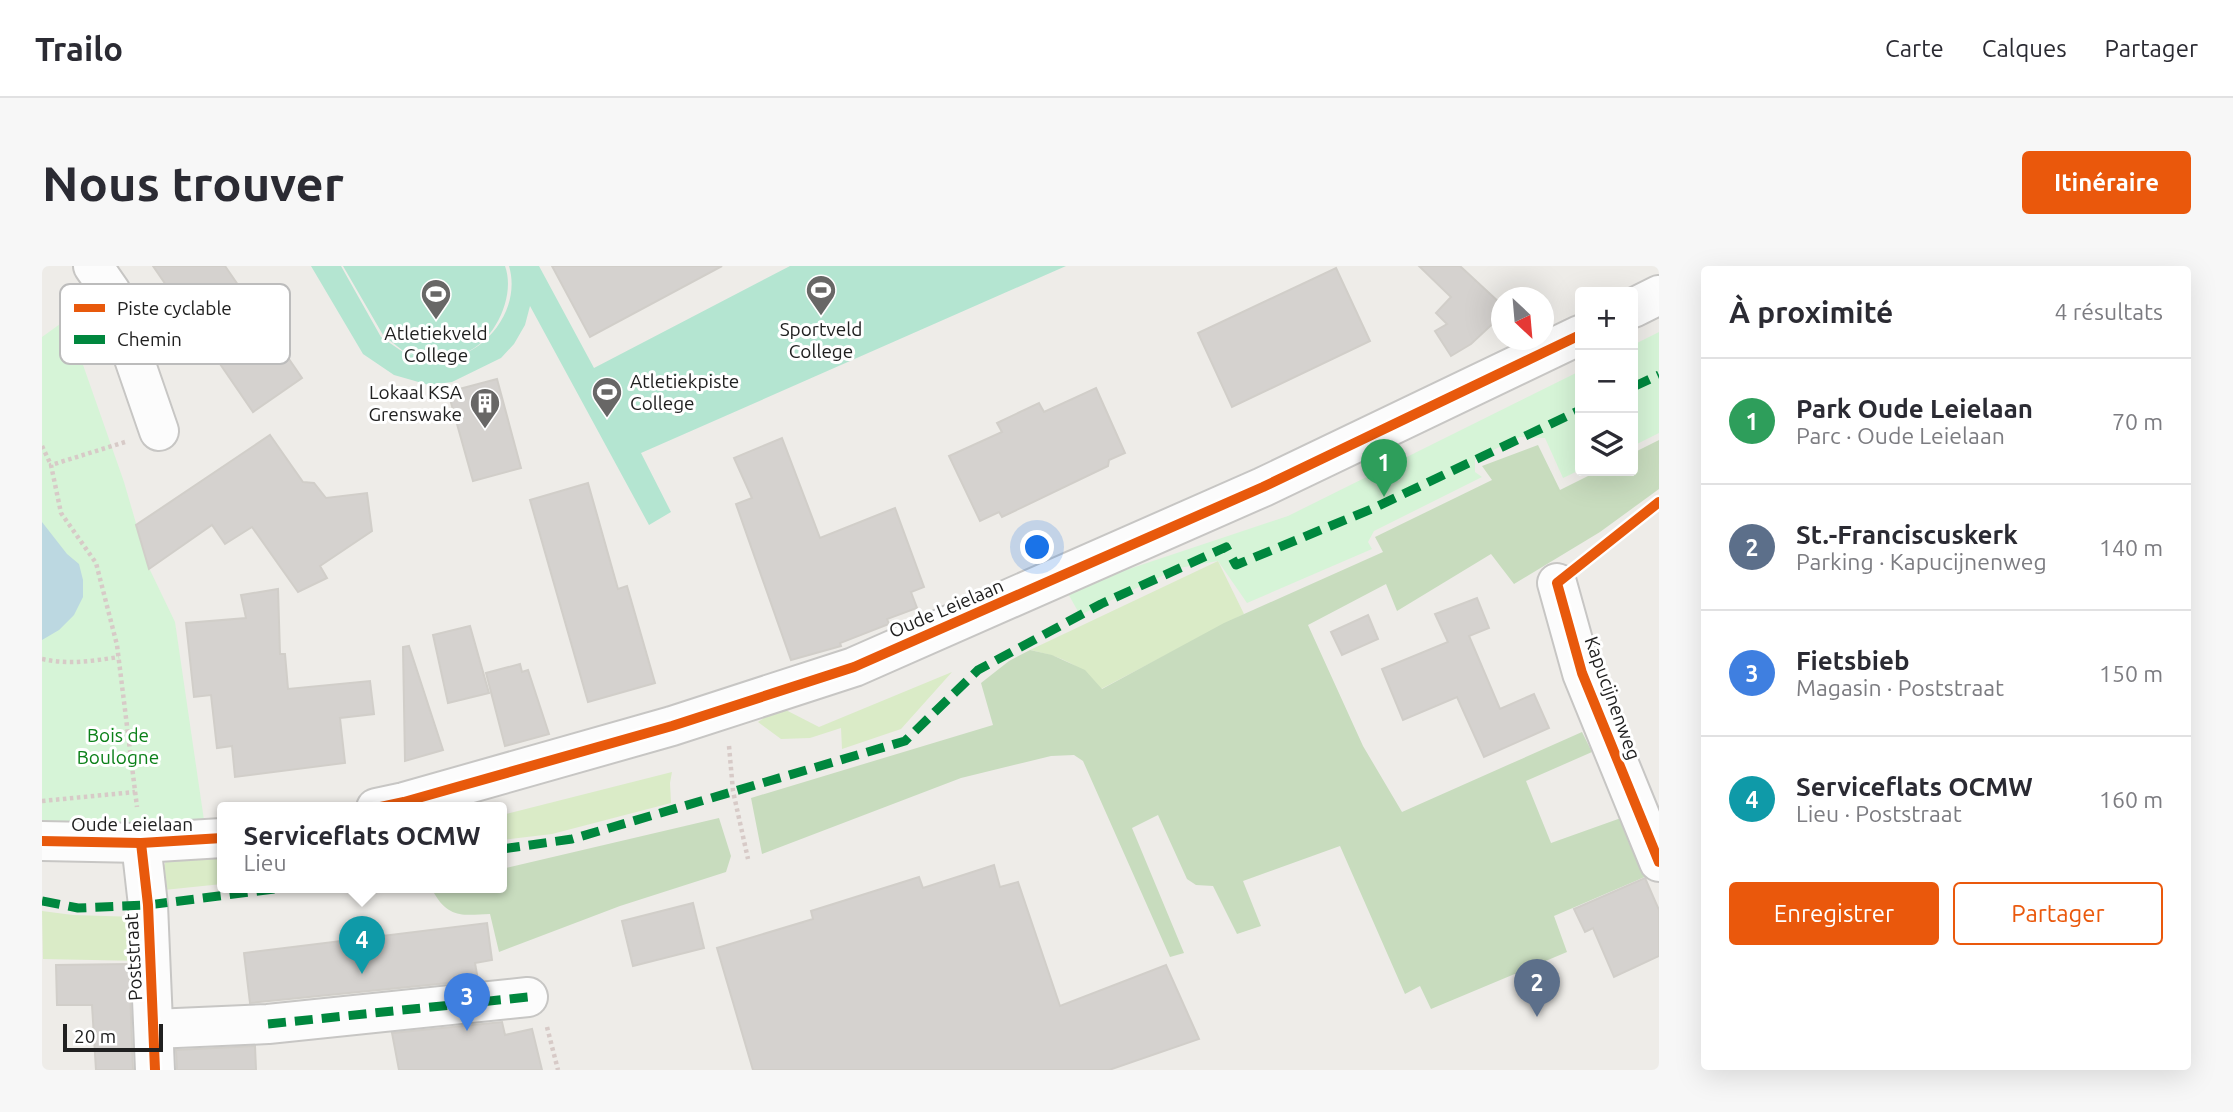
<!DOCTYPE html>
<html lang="fr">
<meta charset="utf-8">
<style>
body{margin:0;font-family:Ubuntu,sans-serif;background:#f7f7f7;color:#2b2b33}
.controls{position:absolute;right:21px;top:21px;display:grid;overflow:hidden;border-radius:7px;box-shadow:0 7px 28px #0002}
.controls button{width:63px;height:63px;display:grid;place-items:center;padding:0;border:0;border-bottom:2px solid #e1e1e2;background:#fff;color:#2b2b33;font:35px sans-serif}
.compass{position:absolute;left:1449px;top:21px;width:63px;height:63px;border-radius:50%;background:#fff;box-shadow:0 7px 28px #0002;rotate:154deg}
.scale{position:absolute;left:21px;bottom:18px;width:100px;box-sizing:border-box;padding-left:7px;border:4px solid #202020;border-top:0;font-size:19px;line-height:24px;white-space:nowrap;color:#202020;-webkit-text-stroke:5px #fff;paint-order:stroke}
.you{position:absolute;left:996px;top:282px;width:24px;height:24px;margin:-18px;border:5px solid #fff;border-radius:50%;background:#1a73e8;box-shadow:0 0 0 10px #1a73e833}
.badge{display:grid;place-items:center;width:46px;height:46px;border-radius:50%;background:#ea580c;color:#fff;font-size:23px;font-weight:700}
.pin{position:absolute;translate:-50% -58px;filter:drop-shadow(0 2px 4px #0008)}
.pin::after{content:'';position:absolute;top:37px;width:24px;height:21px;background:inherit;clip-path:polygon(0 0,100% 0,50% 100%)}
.popup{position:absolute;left:175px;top:536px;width:290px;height:91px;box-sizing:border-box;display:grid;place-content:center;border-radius:7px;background:#fff;filter:drop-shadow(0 2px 5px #0005);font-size:23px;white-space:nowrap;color:#7c7c81}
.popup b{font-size:26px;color:#2b2b33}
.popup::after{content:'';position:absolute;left:50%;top:100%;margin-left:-14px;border:14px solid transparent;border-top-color:#fff}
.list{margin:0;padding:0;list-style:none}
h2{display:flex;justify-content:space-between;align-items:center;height:91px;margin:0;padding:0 28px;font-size:30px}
h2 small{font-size:23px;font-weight:400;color:#7c7c81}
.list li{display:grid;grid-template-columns:46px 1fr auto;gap:21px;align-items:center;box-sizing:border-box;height:126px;padding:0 28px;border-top:2px solid #e1e1e2}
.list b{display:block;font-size:26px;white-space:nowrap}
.list p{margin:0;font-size:23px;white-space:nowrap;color:#7c7c81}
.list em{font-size:23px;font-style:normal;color:#7c7c81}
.actions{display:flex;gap:14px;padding:21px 28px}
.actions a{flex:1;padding:16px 0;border:2px solid #ea580c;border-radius:7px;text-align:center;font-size:24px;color:#ea580c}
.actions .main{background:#ea580c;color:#fff}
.icon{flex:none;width:38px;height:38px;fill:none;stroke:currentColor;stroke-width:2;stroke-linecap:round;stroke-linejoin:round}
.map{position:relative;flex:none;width:1617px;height:804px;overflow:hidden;border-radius:7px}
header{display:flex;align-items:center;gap:42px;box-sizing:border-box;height:98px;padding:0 35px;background:#fff;border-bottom:2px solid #e1e1e2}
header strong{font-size:33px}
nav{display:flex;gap:38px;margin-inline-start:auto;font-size:24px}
.intro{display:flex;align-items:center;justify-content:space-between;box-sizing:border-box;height:168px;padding:0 42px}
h1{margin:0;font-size:49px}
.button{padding:18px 32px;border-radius:7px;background:#ea580c;color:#fff;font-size:24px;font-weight:700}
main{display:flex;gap:42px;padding:0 42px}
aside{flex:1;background:#fff;border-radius:7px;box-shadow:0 7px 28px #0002}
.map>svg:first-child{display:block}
.grass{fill:#daebc7}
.forest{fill:#c8dcbe}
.park{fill:#d6f4d7}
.pitch{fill:#b4e5d1}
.water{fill:#bcd8e1}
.building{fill:#d5d2cf;stroke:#d1cec9;stroke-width:2}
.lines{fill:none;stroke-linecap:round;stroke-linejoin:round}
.minor-casing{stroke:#c7c6c4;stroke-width:42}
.path{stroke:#d7cac7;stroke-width:4.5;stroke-dasharray:3.5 3.5;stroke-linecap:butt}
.minor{stroke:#fcfcfc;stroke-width:38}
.quiet{stroke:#00873e;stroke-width:9;stroke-dasharray:18 9;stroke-linecap:butt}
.cycleway-casing{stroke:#fff;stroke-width:15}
.cycleway{stroke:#e8590c;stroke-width:10}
.labels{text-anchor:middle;stroke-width:6;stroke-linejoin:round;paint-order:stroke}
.poi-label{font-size:19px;fill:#202020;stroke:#fff}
.street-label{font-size:19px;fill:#202020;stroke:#fff}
.park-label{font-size:19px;fill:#0b8019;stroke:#fff}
.key{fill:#fff;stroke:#bcbcbc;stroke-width:2}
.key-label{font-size:19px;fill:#202020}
</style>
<header>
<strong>Trailo</strong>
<nav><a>Carte</a><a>Calques</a><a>Partager</a></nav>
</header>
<div class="intro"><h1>Nous trouver</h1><a class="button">Itinéraire</a></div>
<main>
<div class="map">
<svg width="1617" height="804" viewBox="0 0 1617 804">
<rect width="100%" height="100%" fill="#eeece8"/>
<g class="grass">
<path d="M1176,295L1202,348L1059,423C1038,398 1020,391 988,384Z"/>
<polygon points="910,406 859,463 800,483 799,462 768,472 739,473 716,456 738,441 777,461"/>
<polygon points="630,506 628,517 629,537 510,568 460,574 460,549"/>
<polygon points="180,583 180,618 122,624 119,607 124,595 138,588"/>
<polygon points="0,645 31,649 95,651 99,695 1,693"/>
</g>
<g class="forest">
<polygon points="1617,174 1617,223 1558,266 1472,318 1449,288 1355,345 1344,318 1266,359 1321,480 1360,546 1540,466 1550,486 1484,515 1509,577 1579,552 1605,610 1512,650 1525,686 1389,743 1378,720 1363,728 1298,580 1201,615 1219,660 1195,668 1171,620 1154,619 1145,613 1116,549 1090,562 1142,687 1128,691 1041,495 1032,489 1009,490 919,512 720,588 709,532 951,459 939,417 967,395 988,384 1010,389 1043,404 1060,423 1182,357 1341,286 1333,271 1450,214 1440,200 1496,179 1518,224 1556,205 1591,205 1591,187"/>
<path d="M677,552L689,590L684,606L578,640L457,686L448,648C422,649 407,653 392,627L396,622H460V603Z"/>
</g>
<g class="park">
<polygon points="25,53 82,216 107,302 133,356 163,561 0,556 0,71"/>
<polygon points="1617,66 1617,167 1591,180 1591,79"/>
<polygon points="1538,105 1538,204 1521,212 1503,172 1478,171 1433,193 1433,206 1440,211 1332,265 1326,276 1330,283 1205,337 1176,295 1137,302 1038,349 1024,324 1246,250"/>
</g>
<path class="pitch" d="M269,0H299L339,71L361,86L373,90L360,84L341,69L301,0H463C474,30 453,75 423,87C409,92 394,91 380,92C430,105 482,50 467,0H497L552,102L748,0H1024L599,187L629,246L607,259L488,40L483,59L472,78L459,92L410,116L387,119L352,109L321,88Z"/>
<polygon class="water" points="0,256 25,288 37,298 41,314 41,331 32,349 17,364 0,374"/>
<g class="building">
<polygon points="111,0 183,0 260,112 211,146"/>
<polygon points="510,0 680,0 548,71"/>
<polygon points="1377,0 1418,0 1460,39 1460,49 1429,78 1409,90 1393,65 1405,58 1394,47 1409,31"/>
<polygon points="1294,2 1328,75 1190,141 1156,67"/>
<polygon points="455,113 479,202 431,215 406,126"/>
<polygon points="1054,122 1083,187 1067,194 1066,200 960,251 957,246 938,255 907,190 960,166 955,157 997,137 1002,146"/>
<polygon points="228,169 261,216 272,217 284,232 325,227 330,265 278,300 285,312 256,326 210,261 183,278 170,259 107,303 94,259"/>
<polygon points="740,172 778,272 853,242 882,321 869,326 875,342 845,353 847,358 798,377 799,380 749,394 694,238 710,232 692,192"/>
<polygon points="546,217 576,323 585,320 613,417 546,436 488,234"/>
<polygon points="236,323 238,388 243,388 246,423 328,415 332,448 298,452 303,497 193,511 190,480 175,482 169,429 152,431 144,357 204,352 199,329"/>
<polygon points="1435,332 1447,362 1427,370 1458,443 1492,428 1507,462 1442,491 1415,431 1361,454 1340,403 1406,376 1393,348"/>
<polygon points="1326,349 1336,373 1300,389 1289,366"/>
<polygon points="428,360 447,427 406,437 391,369"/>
<polygon points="367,380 401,484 363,495 361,381"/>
<polygon points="478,398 480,406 486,404 507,468 463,480 444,407"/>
<polygon points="952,599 958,621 976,616 1018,740 1124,699 1157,773 1067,804 711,804 675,682 771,653 769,645 877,611 881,622"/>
<polygon points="1603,612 1617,644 1617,690 1572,711 1551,662 1543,666 1532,643"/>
<polygon points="651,637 662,682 591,700 580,655"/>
<polygon points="445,657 450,694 433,697 436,714 208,737 202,687"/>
<polygon points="87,698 91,804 54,804 50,739 15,739 14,699"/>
<polygon points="460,756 463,769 490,763 500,804 357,804 350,767"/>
<polygon points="213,780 214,804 135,804 134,784"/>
</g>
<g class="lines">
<g class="minor-casing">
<g id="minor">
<polyline points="51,0 69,26 117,165"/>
<polyline points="1591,42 1617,29"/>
<polyline points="1515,317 1540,407 1617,596"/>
<polyline points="334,542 362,536 630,460 812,401 1221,221 1538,69"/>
<polyline points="0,575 99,577 180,572"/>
<polyline points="99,577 106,639 113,804"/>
<polyline points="112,763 226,758 486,731"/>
</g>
</g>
<g class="path">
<polyline points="83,176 9,199 19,247 54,297 75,379 95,541"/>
<polyline points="0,180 9,199"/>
<path d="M0,393C27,399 50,395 77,391"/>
<polyline points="687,480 691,525 706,593"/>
<polyline points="0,535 93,526"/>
<polyline points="505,761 516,804"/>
</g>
<use href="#minor" class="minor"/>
<g class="quiet">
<polyline points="1591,121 1617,109"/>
<polyline points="460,583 530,573 863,475 936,404 1059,338 1184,281 1194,299 1332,242 1538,144"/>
<polyline points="0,635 36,642 106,639 240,622"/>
<polyline points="226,758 486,731"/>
</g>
<g class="cycleway-casing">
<g id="cycleway">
<polyline points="1617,236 1515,317 1540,407 1617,596"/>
<polyline points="334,542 362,536 630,460 812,401 1221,221 1538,69"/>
<polyline points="0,575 99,577 180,572"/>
<polyline points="99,577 106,639 113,804"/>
</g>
</g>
<use href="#cycleway" class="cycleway"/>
</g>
<defs>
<g id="stadium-pin" transform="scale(1.575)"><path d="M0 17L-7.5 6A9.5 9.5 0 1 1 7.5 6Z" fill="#686766" stroke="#fff"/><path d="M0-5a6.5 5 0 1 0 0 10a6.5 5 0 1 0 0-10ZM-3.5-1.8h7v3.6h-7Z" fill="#fff"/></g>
<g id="building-pin" transform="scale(1.575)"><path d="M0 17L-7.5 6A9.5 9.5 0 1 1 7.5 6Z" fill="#686766" stroke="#fff"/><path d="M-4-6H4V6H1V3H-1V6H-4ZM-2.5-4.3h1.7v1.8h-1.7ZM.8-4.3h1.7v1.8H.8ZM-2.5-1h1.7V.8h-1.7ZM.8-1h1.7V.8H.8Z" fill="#fff"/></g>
</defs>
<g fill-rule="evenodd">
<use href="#stadium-pin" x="779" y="24"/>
<use href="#stadium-pin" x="394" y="28"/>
<use href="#stadium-pin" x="565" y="126"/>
<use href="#building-pin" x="443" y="137"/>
</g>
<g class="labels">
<g class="poi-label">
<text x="779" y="70">Sportveld<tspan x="779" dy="22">College</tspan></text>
<text x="394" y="74">Atletiekveld<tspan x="394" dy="22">College</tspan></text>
<text x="588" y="122" text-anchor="start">Atletiekpiste<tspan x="588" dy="22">College</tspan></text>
<text x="420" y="133" text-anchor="end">Lokaal KSA<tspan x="420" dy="22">Grenswake</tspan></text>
</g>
<g class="street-label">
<text transform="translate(904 342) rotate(-23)" y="7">Oude Leielaan</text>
<text transform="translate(1571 432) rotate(70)" y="7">Kapucijnenweg</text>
<text x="90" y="565">Oude Leielaan</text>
<text transform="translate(91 691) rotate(-93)" y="7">Poststraat</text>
</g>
<g class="park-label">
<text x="76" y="476">Bois de<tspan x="76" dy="22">Boulogne</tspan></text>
</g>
</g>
<rect x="18" y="18" width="230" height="80" rx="10" class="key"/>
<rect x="32" y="38" width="31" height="8" fill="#e8590c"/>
<rect x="32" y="69" width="31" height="9" fill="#00873e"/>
<g class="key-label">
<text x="75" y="49">Piste cyclable</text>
<text x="75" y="80">Chemin</text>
</g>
</svg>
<div class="controls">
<button>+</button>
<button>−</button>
<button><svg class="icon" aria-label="layers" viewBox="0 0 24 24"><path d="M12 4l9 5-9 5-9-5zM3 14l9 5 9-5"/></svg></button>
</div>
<svg class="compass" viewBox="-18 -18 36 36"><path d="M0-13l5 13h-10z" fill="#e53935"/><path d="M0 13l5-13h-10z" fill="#7c7c81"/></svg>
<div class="scale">20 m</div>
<div class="you"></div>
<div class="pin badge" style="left:1342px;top:231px;background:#2e9e5b">1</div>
<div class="pin badge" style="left:1495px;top:751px;background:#5c6f8a">2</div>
<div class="pin badge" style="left:425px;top:765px;background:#3f7fe0">3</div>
<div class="pin badge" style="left:320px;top:708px;background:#0f9aa8">4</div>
<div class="popup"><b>Serviceflats OCMW</b>Lieu</div>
</div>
<aside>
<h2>À proximité<small>4 résultats</small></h2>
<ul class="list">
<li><span class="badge" style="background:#2e9e5b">1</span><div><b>Park Oude Leielaan</b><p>Parc · Oude Leielaan</p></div><em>70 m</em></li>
<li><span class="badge" style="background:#5c6f8a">2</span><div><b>St.-Franciscuskerk</b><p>Parking · Kapucijnenweg</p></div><em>140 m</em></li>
<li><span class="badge" style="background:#3f7fe0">3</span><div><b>Fietsbieb</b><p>Magasin · Poststraat</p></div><em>150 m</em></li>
<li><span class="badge" style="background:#0f9aa8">4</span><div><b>Serviceflats OCMW</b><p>Lieu · Poststraat</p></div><em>160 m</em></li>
</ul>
<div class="actions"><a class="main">Enregistrer</a><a>Partager</a></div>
</aside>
</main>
